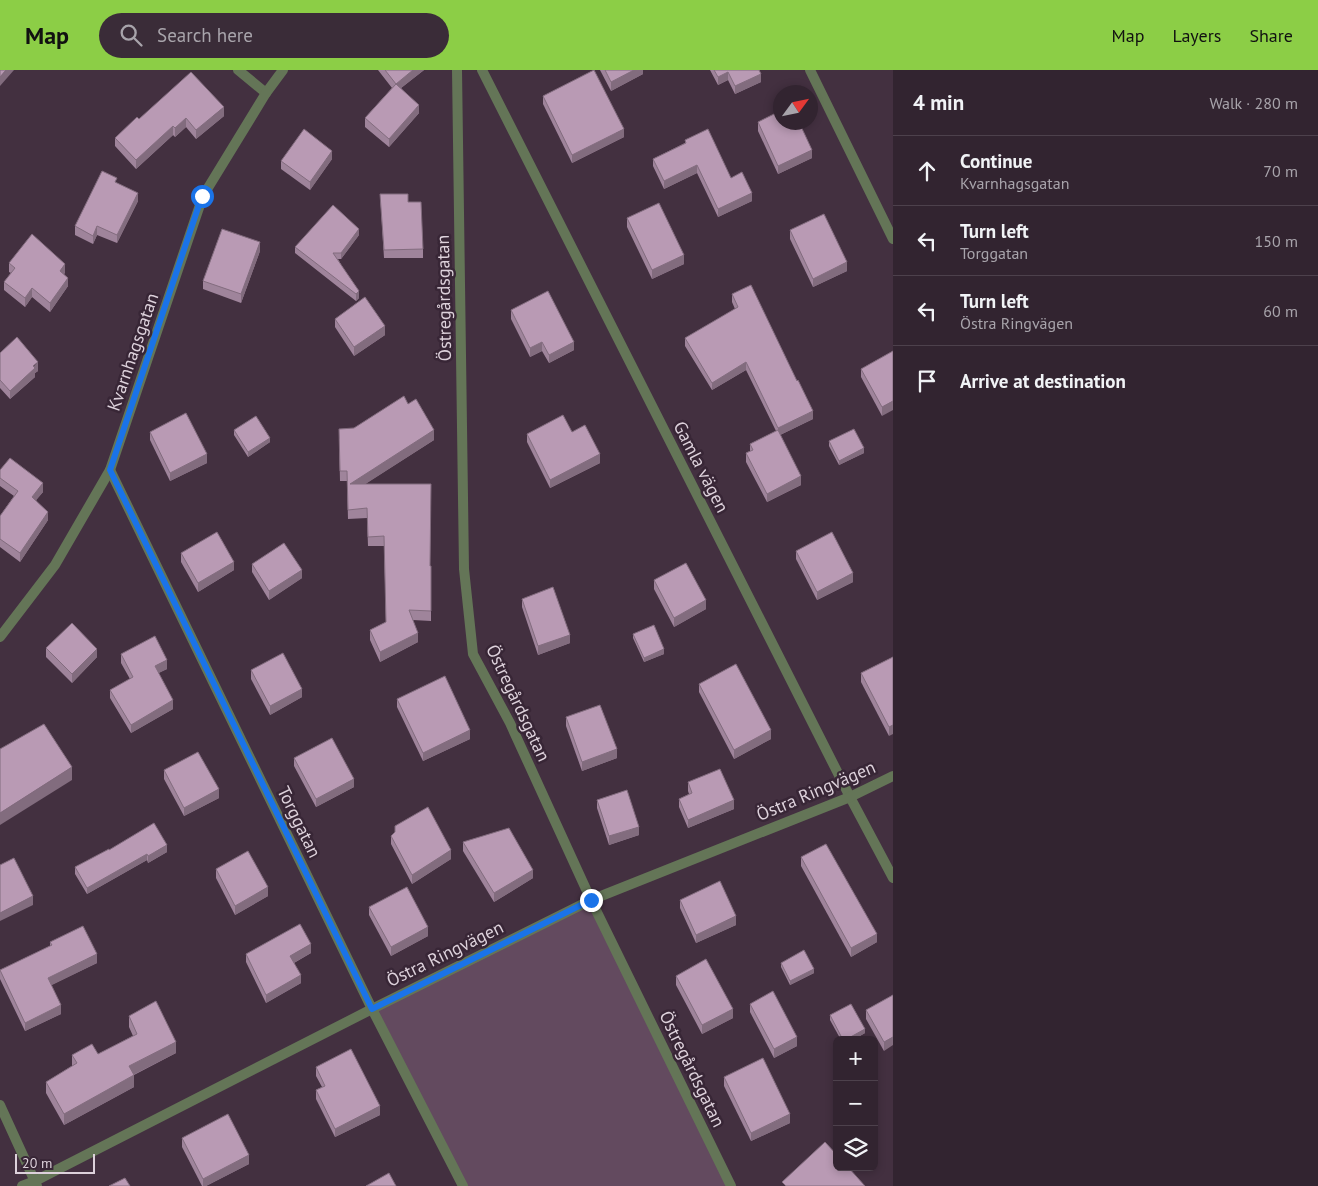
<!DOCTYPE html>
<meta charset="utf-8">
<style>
body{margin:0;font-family:"PT Sans",sans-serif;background:#3a2c38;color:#f1f3f6}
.controls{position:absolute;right:15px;bottom:15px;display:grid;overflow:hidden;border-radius:8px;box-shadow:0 2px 8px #0003}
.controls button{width:45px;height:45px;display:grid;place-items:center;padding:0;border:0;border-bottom:1px solid #4d414c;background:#322430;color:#f1f3f6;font:25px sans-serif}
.compass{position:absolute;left:773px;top:15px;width:45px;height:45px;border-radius:50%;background:#322430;box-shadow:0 2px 8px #0003;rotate:57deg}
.scale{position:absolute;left:15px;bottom:12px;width:80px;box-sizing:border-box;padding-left:5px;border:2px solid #ddd1db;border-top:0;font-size:14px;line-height:18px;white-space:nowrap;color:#ddd1db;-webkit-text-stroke:4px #382636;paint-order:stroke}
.stop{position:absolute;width:15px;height:15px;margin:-11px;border:4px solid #1a73e8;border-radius:50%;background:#fff}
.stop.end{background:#1a73e8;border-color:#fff;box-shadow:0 1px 5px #0008}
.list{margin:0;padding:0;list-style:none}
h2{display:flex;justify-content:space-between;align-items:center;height:65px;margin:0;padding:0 20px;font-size:21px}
h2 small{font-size:16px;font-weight:400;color:#a8a4ab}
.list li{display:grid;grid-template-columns:32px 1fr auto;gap:15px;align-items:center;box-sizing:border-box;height:70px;padding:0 20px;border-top:1px solid #4d414c}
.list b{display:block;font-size:19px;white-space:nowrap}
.list p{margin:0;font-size:16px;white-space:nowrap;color:#a8a4ab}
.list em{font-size:16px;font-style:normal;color:#a8a4ab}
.icon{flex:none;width:28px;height:28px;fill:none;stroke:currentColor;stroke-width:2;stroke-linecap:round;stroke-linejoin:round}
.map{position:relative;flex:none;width:893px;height:1116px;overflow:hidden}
header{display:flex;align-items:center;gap:30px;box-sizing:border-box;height:70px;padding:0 25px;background:#8cce46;color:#111}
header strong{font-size:24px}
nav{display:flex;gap:28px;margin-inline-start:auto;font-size:18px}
.search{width:350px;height:45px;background:#3a2c38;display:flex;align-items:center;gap:12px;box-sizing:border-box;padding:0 18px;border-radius:28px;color:#a8a4ab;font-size:19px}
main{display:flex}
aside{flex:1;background:#322430}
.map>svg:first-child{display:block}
.green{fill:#634a5f}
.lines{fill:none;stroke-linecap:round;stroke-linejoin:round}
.minor{stroke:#647557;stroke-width:10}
.wall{fill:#9f849b}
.shaded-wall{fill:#826c7e}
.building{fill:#b99ab4;stroke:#826c7e}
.route{stroke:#1a73e8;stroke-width:6}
.labels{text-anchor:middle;stroke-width:5;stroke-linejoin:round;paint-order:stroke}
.street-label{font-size:18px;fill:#ddd1db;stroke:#382636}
</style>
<header>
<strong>Map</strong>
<div class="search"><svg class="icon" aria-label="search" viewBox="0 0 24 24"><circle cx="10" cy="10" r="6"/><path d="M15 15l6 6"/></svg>Search here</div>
<nav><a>Map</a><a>Layers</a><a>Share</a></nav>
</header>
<main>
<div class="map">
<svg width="893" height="1116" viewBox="0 0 893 1116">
<rect width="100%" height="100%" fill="#433040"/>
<polygon class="green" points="591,830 731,1116 463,1116 372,939"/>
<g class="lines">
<g class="minor">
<polyline points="238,0 266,23"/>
<polyline points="457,0 464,499 473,584 510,653 591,830 731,1116"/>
<polyline points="482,0 850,727 893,808"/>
<polyline points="810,0 893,169"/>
<polyline points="110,400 372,939 463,1116"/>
<polyline points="0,567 55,495 110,400 203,126 266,23 283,0"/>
<polyline points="0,1035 37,1116"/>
<polyline points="22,1116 35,1111 372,939 591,830 850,727 893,706"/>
</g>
</g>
<g class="wall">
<polygon points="378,0 424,0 401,18 419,43 389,77 365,57 365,48 392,18"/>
<polygon points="600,0 643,0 643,4 611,21"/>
<polygon points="710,0 759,0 761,12 735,24 728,10 718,15"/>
<polygon points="543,26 624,67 572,93 543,34"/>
<polygon points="224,46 196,69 186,57 175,67 173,65 136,99 115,76 115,68 139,49"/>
<polygon points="758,52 812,88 778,104 758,61"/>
<polygon points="685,70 731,108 752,131 718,147 697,103 664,119 653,96 653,89 685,73"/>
<polygon points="332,89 310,120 281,99 281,91"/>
<polygon points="117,113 138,131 117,173 97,165 93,174 75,165 75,156"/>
<polygon points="380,124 408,132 423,179 423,188 384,188"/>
<polygon points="627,148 684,194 652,209 627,157"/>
<polygon points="790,160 847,201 813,217 790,169"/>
<polygon points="359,165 341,189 338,189 359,228 356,231 295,183 295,177"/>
<polygon points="260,181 241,233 203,219 203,211"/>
<polygon points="9,193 65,202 64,205 68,216 50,242 32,227 25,237 4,220 4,212 11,203 9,202"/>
<polygon points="732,224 813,349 780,365 801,415 767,432 746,392 746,383 750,381 750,374 776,361 746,300 712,320 685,276 685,268 735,239 732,232"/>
<polygon points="511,240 574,280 549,293 542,281 530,287 511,249"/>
<polygon points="335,249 385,265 354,286 335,257"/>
<polygon points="893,281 882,346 861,307 861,299"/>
<polygon points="0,283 38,301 35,303 35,307 10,329 0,318"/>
<polygon points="408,334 434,370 365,414 430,496 431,496 431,551 413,550 418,572 380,592 370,570 370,560 386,552 384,476 368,476 367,448 348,449 347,411 340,411 339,369 354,358"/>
<polygon points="234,360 270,372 248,387 234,365"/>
<polygon points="150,362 207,393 170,411 150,370"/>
<polygon points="572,362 600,393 550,418 527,372 527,364"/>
<polygon points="829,371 864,383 839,395 829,376"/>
<polygon points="0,400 43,422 36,430 48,450 20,492 0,477 0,446 14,426 0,416"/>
<polygon points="796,481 853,512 817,530 796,489"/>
<polygon points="181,483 234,500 198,522 181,492"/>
<polygon points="252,494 302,508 269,530 252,502"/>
<polygon points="654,510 706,539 674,557 654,519"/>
<polygon points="522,529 570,573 538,585 522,537"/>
<polygon points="633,564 664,584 644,592 633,568"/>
<polygon points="46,578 97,587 72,613 46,587"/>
<polygon points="121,584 167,599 158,603 173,639 131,663 110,628 110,620 130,609 121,593"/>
<polygon points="893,587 889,666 861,612 861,603"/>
<polygon points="251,600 302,627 270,645 251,609"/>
<polygon points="699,614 771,669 734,689 699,622"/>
<polygon points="397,629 470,669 423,691 397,637"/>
<polygon points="566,647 617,688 582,701 566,656"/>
<polygon points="294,688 354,717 316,737 294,696"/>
<polygon points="164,700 219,728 184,746 164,709"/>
<polygon points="688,712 734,739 688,758 679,737 679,729 689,724 688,721"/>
<polygon points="597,730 639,765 609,775 597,738"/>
<polygon points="395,756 451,789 412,814 391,774 391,766 395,763"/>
<polygon points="463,772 533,808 494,832 463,781"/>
<polygon points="109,780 167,782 148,793 147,790 87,824 75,804 75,797"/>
<polygon points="801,787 877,872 851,887 801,796"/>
<polygon points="216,799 268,826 235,845 216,808"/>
<polygon points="680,830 736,855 696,873 680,838"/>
<polygon points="369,837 428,866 391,886 369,845"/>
<polygon points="50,872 97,893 51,915 61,944 25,961 0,909 0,900 50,876"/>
<polygon points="311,883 294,893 301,913 266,933 246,892 246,884"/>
<polygon points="781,893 814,903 790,915 781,897"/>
<polygon points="676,906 733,948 702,964 676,915"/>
<polygon points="893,925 884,981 866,949 866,940"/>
<polygon points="750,934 797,976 774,988 750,942"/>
<polygon points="830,945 865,963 853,970 841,970 830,950"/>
<polygon points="129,946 176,983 134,1005 134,1017 64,1055 46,1023 46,1012 72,996 72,985 98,984 133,966 129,957"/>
<polygon points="316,997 380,1045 335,1067 316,1029 316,1020 322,1017 316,1006"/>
<polygon points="724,1007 790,1053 751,1071 724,1016"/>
<polygon points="182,1068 249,1094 206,1116 202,1116 182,1077"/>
</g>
<g class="shaded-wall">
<polygon points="6,0 14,0 0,16 0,7"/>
<polygon points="413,0 424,0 396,22 396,14"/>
<polygon points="634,0 643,0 643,4 611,21 611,12"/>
<polygon points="728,2 728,10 718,15 718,7"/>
<polygon points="761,4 761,12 735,24 735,16"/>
<polygon points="419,35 419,43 389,77 389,69"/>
<polygon points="224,37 224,46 196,69 196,60"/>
<polygon points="186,48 186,57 175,67 175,58"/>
<polygon points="173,56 173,65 136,99 136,90"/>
<polygon points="624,59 624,67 572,93 572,85"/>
<polygon points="812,80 812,88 778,104 778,96"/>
<polygon points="332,81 332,89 310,120 310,112"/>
<polygon points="697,95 697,103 664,119 664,111"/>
<polygon points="138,123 138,131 117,173 117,165"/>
<polygon points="752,123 752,131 718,147 718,139"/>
<polygon points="97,156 97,165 93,174 93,166"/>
<polygon points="359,159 359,165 341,189 341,183"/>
<polygon points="260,172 260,181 241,233 241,224"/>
<polygon points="684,185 684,194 652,209 652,200"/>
<polygon points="847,192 847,201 813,217 813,209"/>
<polygon points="65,194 65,202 60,210 60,201"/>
<polygon points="68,208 68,216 50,242 50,233"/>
<polygon points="32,218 32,227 25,237 25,228"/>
<polygon points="359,221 359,228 356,231 356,224"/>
<polygon points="385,256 385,265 354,286 354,277"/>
<polygon points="542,272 542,281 530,287 530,278"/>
<polygon points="574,272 574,280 549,293 549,285"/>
<polygon points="38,292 38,301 35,303 35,307 10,329 10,321"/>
<polygon points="746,292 746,300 712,320 712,313"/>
<polygon points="893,331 893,340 882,346 882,337"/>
<polygon points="813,341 813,349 778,366 778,358"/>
<polygon points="434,360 434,370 350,424 350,414"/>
<polygon points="270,368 270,372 248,387 248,382"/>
<polygon points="864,378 864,383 839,395 839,391"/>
<polygon points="207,384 207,393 170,411 170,403"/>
<polygon points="600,384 600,393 550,418 550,410"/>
<polygon points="801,406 801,415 767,432 767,424"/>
<polygon points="43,413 43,422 32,435 32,427"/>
<polygon points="48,442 48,450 20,492 20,483"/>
<polygon points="234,492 234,500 198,522 198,513"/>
<polygon points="302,500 302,508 269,530 269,521"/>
<polygon points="853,503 853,512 817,530 817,522"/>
<polygon points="706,530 706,539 674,557 674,548"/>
<polygon points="418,563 418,572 380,592 380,582"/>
<polygon points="570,565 570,573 538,585 538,576"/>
<polygon points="97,579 97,587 72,613 72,604"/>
<polygon points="664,579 664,584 644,592 644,588"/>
<polygon points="167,590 167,599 155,605 155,596"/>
<polygon points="302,619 302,627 270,645 270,636"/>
<polygon points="173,630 173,639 131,663 131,655"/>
<polygon points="893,655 893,664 889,666 889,657"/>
<polygon points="470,660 470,669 423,691 423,683"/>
<polygon points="771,660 771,669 734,689 734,680"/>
<polygon points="617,679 617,688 582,701 582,692"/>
<polygon points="72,697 72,710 0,755 0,743"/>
<polygon points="354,709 354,717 316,737 316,729"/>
<polygon points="219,719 219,728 184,746 184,738"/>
<polygon points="734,730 734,739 688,758 688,750"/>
<polygon points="639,757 639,765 609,775 609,766"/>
<polygon points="167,775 167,782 148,793 148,786"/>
<polygon points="451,780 451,789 412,814 412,805"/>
<polygon points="147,784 147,790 87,824 87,818"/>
<polygon points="533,800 533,808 494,832 494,823"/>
<polygon points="268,817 268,826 235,845 235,836"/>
<polygon points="33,826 33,835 0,851 0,843"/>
<polygon points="736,846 736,855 696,873 696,865"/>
<polygon points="428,857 428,866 391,886 391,877"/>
<polygon points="877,864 877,872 851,887 851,878"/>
<polygon points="311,874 311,883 290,895 290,886"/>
<polygon points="97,884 97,893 48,917 48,908"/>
<polygon points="814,899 814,903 790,915 790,911"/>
<polygon points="301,905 301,913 266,933 266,925"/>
<polygon points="61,935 61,944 25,961 25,953"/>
<polygon points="733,939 733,948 702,964 702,955"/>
<polygon points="865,959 865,963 853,970 845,970"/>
<polygon points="797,967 797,976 774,988 774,979"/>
<polygon points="893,967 893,975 884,981 884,972"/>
<polygon points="176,972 176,983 129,1007 129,996"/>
<polygon points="134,1005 134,1017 64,1055 64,1044"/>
<polygon points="380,1036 380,1045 335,1067 335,1059"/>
<polygon points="790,1044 790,1053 751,1071 751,1063"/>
<polygon points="249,1085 249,1094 206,1116 203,1116 203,1109"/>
</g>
<g class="building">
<polygon points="0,0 6,0 0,7"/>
<polygon points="385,0 413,0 396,14"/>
<polygon points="594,0 624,59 572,85 543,26"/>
<polygon points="605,0 634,0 611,12"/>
<polygon points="714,0 759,0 761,4 735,16 728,2 718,7"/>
<polygon points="191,2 224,37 196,60 186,48 175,58 173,56 136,90 115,68 137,47 139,49"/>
<polygon points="396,14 419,35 389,69 365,48"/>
<polygon points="780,41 780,52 799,52 812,80 778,96 758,52"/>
<polygon points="304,59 332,81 310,112 281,91"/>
<polygon points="708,59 731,108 742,102 752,123 718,139 697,95 664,111 653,89 686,73 685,70"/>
<polygon points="102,101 117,108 115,112 138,123 117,165 97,156 93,166 75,156"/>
<polygon points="380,124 408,124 408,132 421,132 423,179 384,180"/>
<polygon points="659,133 684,185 652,200 627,148"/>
<polygon points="333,135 359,159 341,183 333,183 359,221 356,224 295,177"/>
<polygon points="824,144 847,192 813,209 790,160"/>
<polygon points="222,159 260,172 241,224 203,211"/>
<polygon points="32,164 65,194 60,201 68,208 50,233 32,218 25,228 4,212 15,198 9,193"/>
<polygon points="751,215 797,311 798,310 813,341 778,358 746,292 712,313 685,268 738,237 732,224"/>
<polygon points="548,221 574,272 549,285 542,272 530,278 511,240"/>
<polygon points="365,227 385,256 354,277 335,249"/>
<polygon points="17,267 38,292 33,296 35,298 10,321 0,310 0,283"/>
<polygon points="893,281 893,331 882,337 861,299"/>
<polygon points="404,326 408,334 416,329 434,360 350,414 431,414 430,496 431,496 431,541 409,540 418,563 380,582 370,560 386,552 384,466 368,467 367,438 348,440 347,401 340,401 339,359 354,358"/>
<polygon points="186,343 207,384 170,403 150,362"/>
<polygon points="563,345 572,362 585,355 600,384 550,410 527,364"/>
<polygon points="256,346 270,368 248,382 234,360"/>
<polygon points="854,359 864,378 839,391 829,371"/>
<polygon points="778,360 801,406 767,424 746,383 753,380 750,374"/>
<polygon points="10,388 43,413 32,427 48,442 20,483 0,469 0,446 18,421 0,408 0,400"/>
<polygon points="217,462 234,492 198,513 181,483"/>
<polygon points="832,462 853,503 817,522 796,481"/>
<polygon points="284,473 302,500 269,521 252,494"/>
<polygon points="686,493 706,530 674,548 654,510"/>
<polygon points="553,517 570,565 538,576 522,529"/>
<polygon points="72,553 97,579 72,604 46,578"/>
<polygon points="654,555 664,579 644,588 633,564"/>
<polygon points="155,566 167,590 155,596 173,630 131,655 110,620 133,607 121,584"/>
<polygon points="283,583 302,619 270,636 251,600"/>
<polygon points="893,587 893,655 889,657 861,603"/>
<polygon points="736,594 771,660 734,680 699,614"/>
<polygon points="445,606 470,660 423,683 397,629"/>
<polygon points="600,635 617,679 582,692 566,647"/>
<polygon points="44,654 72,697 0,743 0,679"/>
<polygon points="332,668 354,709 316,729 294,688"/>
<polygon points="198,682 219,719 184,738 164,700"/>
<polygon points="720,699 734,730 688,750 679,729 692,723 688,712"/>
<polygon points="627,720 639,757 609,766 597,730"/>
<polygon points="428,737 451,780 412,805 391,766 395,762 395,756"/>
<polygon points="154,753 167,775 148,786 147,784 87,818 75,797 109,779 109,780"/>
<polygon points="509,758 533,800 494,823 463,772"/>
<polygon points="826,774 877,864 851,878 801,787"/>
<polygon points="248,781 268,817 235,836 216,799"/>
<polygon points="14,788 33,826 0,843 0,795"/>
<polygon points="720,811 736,846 696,865 680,830"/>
<polygon points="407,817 428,857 391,877 369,837"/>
<polygon points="300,854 311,874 290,886 301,905 266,925 246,884"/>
<polygon points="83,856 97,884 48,908 61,935 25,953 0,900 52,875 50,872"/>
<polygon points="804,880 814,899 790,911 781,893"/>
<polygon points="706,889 733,939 702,955 676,906"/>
<polygon points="773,921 797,967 774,979 750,934"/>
<polygon points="893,925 893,967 884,972 866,940"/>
<polygon points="156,931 176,972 129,996 134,1005 64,1044 46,1012 77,993 72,985 92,974 98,984 137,964 129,946"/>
<polygon points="851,934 865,959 845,970 843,970 830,945"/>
<polygon points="351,979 380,1036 335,1059 316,1020 325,1016 316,997"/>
<polygon points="763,988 790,1044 751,1063 724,1007"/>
<polygon points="228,1044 249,1085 203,1109 182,1068"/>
<polygon points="825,1072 837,1085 837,1097 848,1097 865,1116 786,1116 782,1112"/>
<polygon points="389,1103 396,1116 366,1116"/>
<polygon points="125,1108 130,1116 109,1116"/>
</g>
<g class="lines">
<polyline class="route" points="202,126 110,400 372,939 591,830"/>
</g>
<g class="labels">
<g class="street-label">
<text transform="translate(444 228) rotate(-91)" y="6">Östregårdsgatan</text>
<text transform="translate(133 282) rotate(-71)" y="6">Kvarnhagsgatan</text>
<text transform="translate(701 397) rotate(63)" y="6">Gamla vägen</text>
<text transform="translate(518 633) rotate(65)" y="6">Östregårdsgatan</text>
<text transform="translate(816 721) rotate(-23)" y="6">Östra Ringvägen</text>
<text transform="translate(299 752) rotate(64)" y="6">Torggatan</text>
<text transform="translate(445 884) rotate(-26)" y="6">Östra Ringvägen</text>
<text transform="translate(692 999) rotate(64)" y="6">Östregårdsgatan</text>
</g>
</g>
</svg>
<div class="controls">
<button>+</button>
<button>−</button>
<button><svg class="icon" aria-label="layers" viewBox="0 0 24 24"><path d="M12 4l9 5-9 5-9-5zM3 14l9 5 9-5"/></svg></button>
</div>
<svg class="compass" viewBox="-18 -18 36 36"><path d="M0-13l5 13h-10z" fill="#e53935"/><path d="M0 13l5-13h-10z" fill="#a8a4ab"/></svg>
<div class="scale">20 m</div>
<div class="stop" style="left:202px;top:126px"></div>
<div class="stop end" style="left:591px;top:830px"></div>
</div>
<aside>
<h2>4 min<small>Walk · 280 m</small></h2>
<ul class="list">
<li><svg class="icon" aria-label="ahead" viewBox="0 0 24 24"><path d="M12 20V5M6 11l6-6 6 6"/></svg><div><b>Continue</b><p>Kvarnhagsgatan</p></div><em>70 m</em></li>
<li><svg class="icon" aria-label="left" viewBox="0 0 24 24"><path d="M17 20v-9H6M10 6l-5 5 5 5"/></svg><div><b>Turn left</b><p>Torggatan</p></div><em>150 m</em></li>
<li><svg class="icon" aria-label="left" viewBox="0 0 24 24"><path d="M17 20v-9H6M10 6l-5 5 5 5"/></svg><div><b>Turn left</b><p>Östra Ringvägen</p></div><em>60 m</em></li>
<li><svg class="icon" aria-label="arrive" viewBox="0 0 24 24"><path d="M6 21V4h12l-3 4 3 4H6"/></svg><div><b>Arrive at destination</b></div></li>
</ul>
</aside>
</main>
